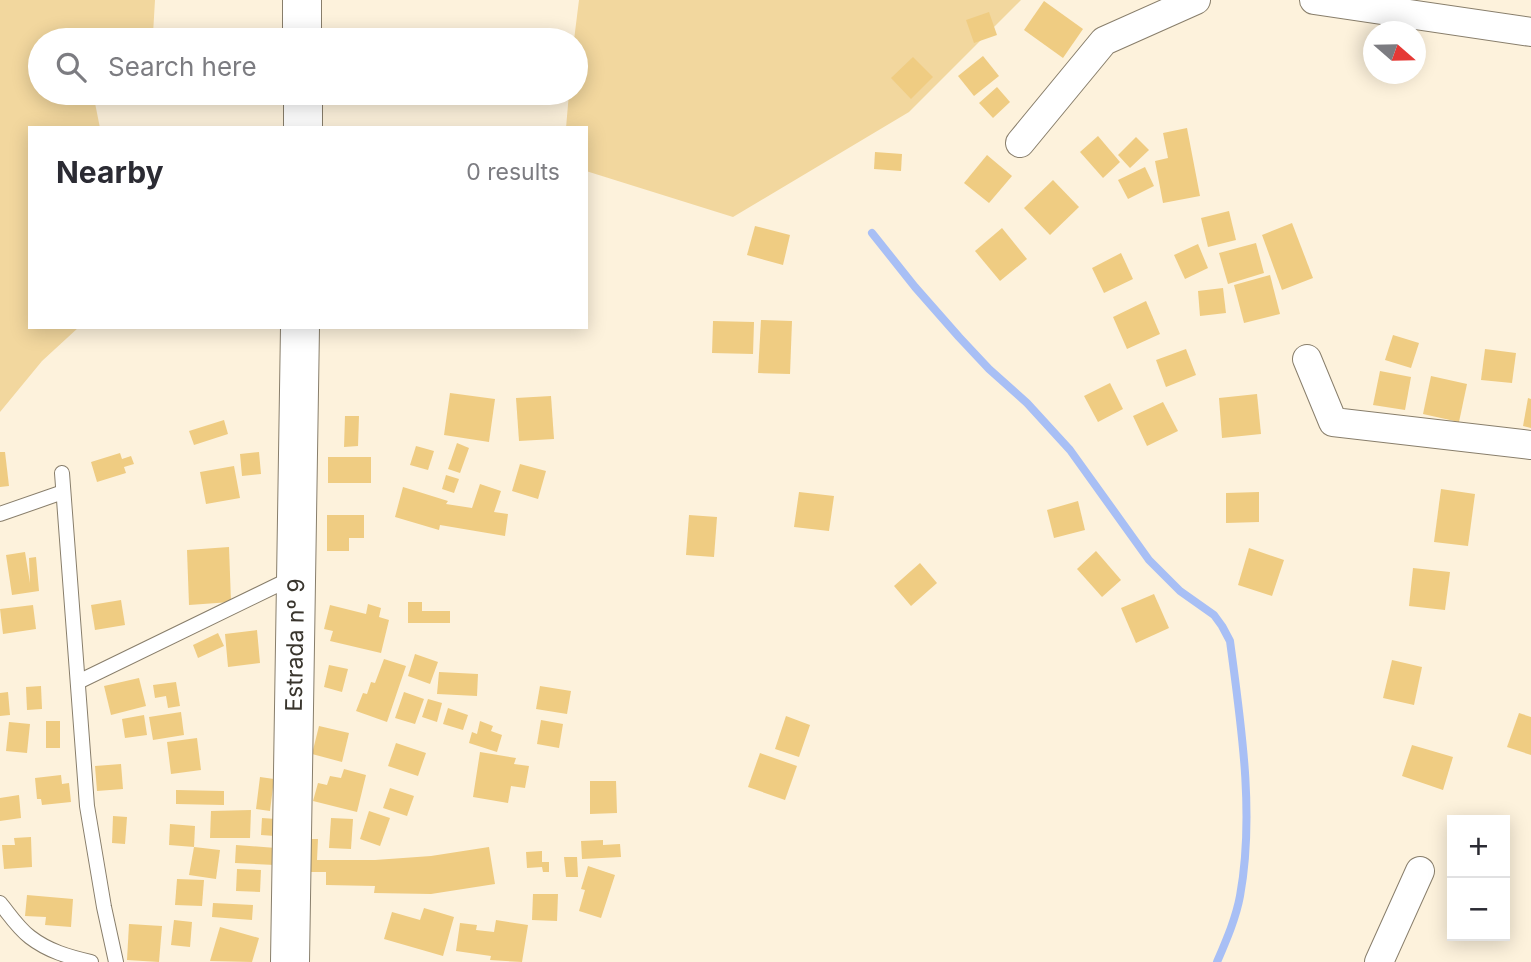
<!DOCTYPE html>
<meta charset="utf-8">
<style>
body{margin:0;font-family:Inter,sans-serif;background:#f2f2f3;color:#2b2b33}
.controls{position:absolute;right:21px;bottom:21px;display:grid;overflow:hidden;border-radius:0px;box-shadow:0 4px 18px #0003}
.controls button{width:63px;height:63px;display:grid;place-items:center;padding:0;border:0;border-bottom:2px solid #e1e1e2;background:#fff;color:#2b2b33;font:35px sans-serif}
.compass{position:absolute;left:1363px;top:21px;width:63px;height:63px;border-radius:50%;background:#fff;box-shadow:0 4px 18px #0003;rotate:110deg}
.list{margin:0;padding:0;list-style:none}
h2{display:flex;justify-content:space-between;align-items:center;height:91px;margin:0;padding:0 28px;font-size:30px}
h2 small{font-size:23px;font-weight:400;color:#7c7c81}
.icon{flex:none;width:38px;height:38px;fill:none;stroke:currentColor;stroke-width:2;stroke-linecap:round;stroke-linejoin:round}
.map{position:relative;flex:none;width:1531px;height:962px;overflow:hidden}
.search{position:absolute;background:#fff;box-shadow:0 4px 18px #0003;left:28px;top:28px;width:560px;height:77px;display:flex;align-items:center;gap:18px;box-sizing:border-box;padding:0 24px;border-radius:38px;color:#7c7c81;font-size:26px}
.panel{position:absolute;background:#fff;box-shadow:0 4px 18px #0003;left:28px;top:126px;width:560px;height:203px;border-radius:0px}
.map>svg:first-child{display:block}
.green{fill:#f2d79e}
.lines{fill:none;stroke-linecap:round;stroke-linejoin:round}
.stream{stroke:#a8bff5;stroke-width:8}
.building{fill:#efcc82}
.service-casing{stroke:#887e6b;stroke-width:16}
.minor-casing{stroke:#887e6b;stroke-width:30}
.secondary-casing{stroke:#887e6b;stroke-width:40}
.service{stroke:#fff;stroke-width:14}
.minor{stroke:#fff;stroke-width:28}
.secondary{stroke:#fff;stroke-width:38}
.labels{text-anchor:middle;stroke-width:6;stroke-linejoin:round;paint-order:stroke}
.street-label{font-size:23px;fill:#39352d;stroke:#fff}
</style>
<div class="map">
<svg width="1531" height="962" viewBox="0 0 1531 962">
<rect width="100%" height="100%" fill="#fdf2dc"/>
<g class="green">
<polygon points="0,0 155,0 153,34 143,40 40,40 40,93 93,93 100,128 30,128 30,327 79,327 42,361 0,412"/>
<polygon points="579,0 1021,0 909,112 733,217 586,171 586,128 566,128 569,93 576,93 576,40 574,40"/>
</g>
<g class="lines">
<path class="stream" d="M872,233L915,287L959,337L989,369L1027,403L1070,450L1149,560L1180,591L1214,615L1222,626L1230,641C1241,724 1255,814 1240,896C1236,918 1226,941 1217,962"/>
</g>
<g class="building">
<polygon points="1044,1 1083,29 1063,58 1024,30"/>
<polygon points="989,12 997,35 974,43 966,20"/>
<polygon points="983,56 999,76 974,96 958,76"/>
<polygon points="913,57 933,77 911,99 891,78"/>
<polygon points="997,87 1010,102 993,118 979,103"/>
<polygon points="1187,128 1200,196 1163,203 1155,161 1168,158 1163,133"/>
<polygon points="1098,136 1120,162 1103,178 1080,152"/>
<polygon points="1136,137 1149,150 1130,168 1118,155"/>
<polygon points="875,152 902,154 901,171 874,169"/>
<polygon points="987,155 1012,176 989,203 964,183"/>
<polygon points="1145,167 1154,186 1128,199 1118,180"/>
<polygon points="1053,180 1079,207 1050,235 1024,208"/>
<polygon points="1229,211 1236,240 1208,247 1201,218"/>
<polygon points="1292,223 1313,278 1282,290 1262,235"/>
<polygon points="755,226 790,235 783,265 747,255"/>
<polygon points="1002,228 1027,259 1000,281 975,251"/>
<polygon points="1256,243 1264,273 1228,284 1219,253"/>
<polygon points="1198,244 1208,268 1185,279 1174,255"/>
<polygon points="1121,253 1133,279 1104,293 1092,268"/>
<polygon points="1270,275 1280,314 1244,323 1234,285"/>
<polygon points="1223,288 1226,313 1200,316 1198,291"/>
<polygon points="1146,301 1160,334 1127,349 1113,317"/>
<polygon points="761,320 792,321 790,374 758,373"/>
<polygon points="713,321 754,322 753,354 712,353"/>
<polygon points="1393,335 1419,343 1411,368 1385,360"/>
<polygon points="1186,349 1196,375 1166,387 1156,360"/>
<polygon points="1485,349 1516,353 1512,383 1481,380"/>
<polygon points="1380,371 1411,377 1405,410 1373,405"/>
<polygon points="1431,376 1467,384 1459,422 1423,414"/>
<polygon points="1110,383 1123,409 1098,422 1084,396"/>
<polygon points="450,393 495,399 489,442 444,435"/>
<polygon points="1257,394 1261,434 1222,438 1219,398"/>
<polygon points="551,396 554,439 519,441 516,398"/>
<polygon points="1528,398 1531,399 1531,428 1523,426"/>
<polygon points="1163,402 1178,431 1147,446 1133,416"/>
<polygon points="345,416 359,416 358,446 344,447"/>
<polygon points="224,420 228,434 194,445 189,431"/>
<polygon points="457,443 469,448 460,473 448,469"/>
<polygon points="416,446 434,451 428,470 410,465"/>
<polygon points="0,452 5,452 9,486 0,487"/>
<polygon points="259,452 261,474 242,476 240,454"/>
<polygon points="120,453 122,459 131,456 134,464 124,467 126,473 97,482 91,462"/>
<rect x="328" y="457" width="43" height="26"/>
<polygon points="520,464 546,471 538,499 512,491"/>
<polygon points="234,466 240,498 206,504 200,472"/>
<polygon points="446,475 459,479 454,493 442,489"/>
<polygon points="480,484 501,491 494,512 508,514 505,536 440,525 439,530 395,517 403,487 448,501 446,504 472,508"/>
<polygon points="1441,489 1475,494 1468,546 1434,542"/>
<polygon points="799,492 834,496 829,531 794,527"/>
<polygon points="1259,492 1259,522 1226,523 1226,493"/>
<polygon points="1078,501 1085,530 1054,538 1047,510"/>
<polygon points="327,515 364,515 364,538 349,538 349,551 327,551"/>
<polygon points="689,515 717,517 714,557 686,555"/>
<polygon points="229,547 231,602 189,605 187,550"/>
<polygon points="1249,548 1284,560 1272,596 1238,585"/>
<polygon points="1096,551 1121,580 1102,597 1077,569"/>
<polygon points="25,552 30,583 29,558 36,557 39,591 12,595 6,555"/>
<polygon points="920,563 937,583 911,606 894,586"/>
<polygon points="1413,568 1450,572 1445,610 1409,606"/>
<polygon points="1154,594 1169,628 1136,643 1121,608"/>
<polygon points="121,600 125,625 95,630 91,605"/>
<polygon points="408,602 422,602 422,611 450,611 450,623 408,623"/>
<polygon points="368,604 381,608 379,617 389,620 381,653 330,641 333,631 324,629 330,605 366,614"/>
<polygon points="33,605 36,629 3,634 0,609"/>
<polygon points="257,630 260,663 228,667 225,634"/>
<polygon points="218,633 224,646 198,658 193,645"/>
<polygon points="415,654 438,662 430,684 408,676"/>
<polygon points="384,659 406,666 387,722 356,711 363,693 367,694 371,682 375,683"/>
<polygon points="1392,660 1422,667 1414,705 1383,698"/>
<polygon points="329,665 348,669 342,692 324,687"/>
<polygon points="439,672 478,674 477,696 437,694"/>
<polygon points="139,678 146,706 111,715 104,686"/>
<polygon points="176,682 180,706 168,708 166,696 155,698 153,685"/>
<polygon points="41,686 42,709 27,710 26,687"/>
<polygon points="540,686 571,691 567,714 536,709"/>
<polygon points="8,692 10,715 0,716 0,693"/>
<polygon points="404,692 424,699 415,724 395,718"/>
<polygon points="428,699 442,703 437,722 422,717"/>
<polygon points="448,708 468,715 463,730 443,724"/>
<polygon points="181,712 184,735 153,740 149,717"/>
<polygon points="1519,713 1531,717 1531,755 1507,747"/>
<polygon points="144,715 147,735 125,738 122,719"/>
<polygon points="786,716 810,725 799,757 775,749"/>
<polygon points="541,720 563,724 559,748 537,744"/>
<rect x="46" y="721" width="14" height="27"/>
<polygon points="480,721 493,726 491,731 502,735 497,752 469,743 472,732 477,734"/>
<polygon points="9,722 30,724 27,753 6,751"/>
<polygon points="319,726 349,733 342,762 312,754"/>
<polygon points="197,738 201,770 171,774 167,742"/>
<polygon points="396,743 426,753 418,776 388,766"/>
<polygon points="1412,745 1453,757 1443,790 1402,776"/>
<polygon points="480,752 516,758 514,764 529,766 525,788 511,786 508,803 473,797"/>
<polygon points="760,753 797,766 785,800 748,787"/>
<polygon points="121,764 123,789 97,791 95,766"/>
<polygon points="344,769 366,775 357,812 313,801 318,783 327,785 330,776 341,778"/>
<polygon points="61,775 62,784 69,783 71,802 42,805 41,799 37,799 35,778"/>
<polygon points="260,777 274,779 270,811 256,809"/>
<polygon points="590,781 616,781 617,813 590,814"/>
<polygon points="390,788 414,796 407,816 383,808"/>
<polygon points="176,790 224,791 224,805 176,804"/>
<polygon points="19,795 21,818 0,821 0,798"/>
<polygon points="251,810 250,838 210,838 211,811"/>
<polygon points="369,811 390,818 380,846 360,839"/>
<polygon points="113,816 127,817 125,844 112,843"/>
<polygon points="262,818 276,819 275,836 261,835"/>
<polygon points="331,818 353,819 351,849 329,848"/>
<polygon points="170,824 195,826 194,847 169,845"/>
<polygon points="31,837 32,867 4,869 2,845 15,845 14,838"/>
<polygon points="309,839 318,839 317,860 375,860 431,856 489,847 495,884 431,894 374,893 375,886 326,885 326,872 308,872"/>
<polygon points="603,840 603,845 620,844 621,857 582,859 581,841"/>
<polygon points="236,845 276,848 275,865 235,863"/>
<polygon points="194,847 220,850 216,879 189,875"/>
<polygon points="542,851 542,862 549,862 549,872 543,872 542,867 527,868 526,852"/>
<polygon points="564,857 577,857 578,877 566,877"/>
<polygon points="588,866 615,875 601,918 579,911 585,890 581,889"/>
<polygon points="237,869 261,870 260,892 236,891"/>
<polygon points="177,879 204,880 202,906 175,905"/>
<polygon points="533,894 558,894 557,921 532,920"/>
<polygon points="27,895 73,899 71,927 45,925 46,917 25,916"/>
<polygon points="213,903 253,905 252,920 212,917"/>
<polygon points="424,908 454,917 443,956 384,939 392,912 420,920"/>
<polygon points="174,920 192,922 190,947 171,945"/>
<polygon points="496,920 528,925 522,962 490,960 491,956 456,951 460,923 477,925 476,930 494,932"/>
<polygon points="129,924 162,926 159,962 127,960"/>
<polygon points="220,927 259,938 252,962 210,961"/>
</g>
<g class="lines">
<g class="service-casing">
<g id="service">
<polyline points="62,473 87,806 104,907 116,962"/>
<polyline points="0,514 63,492"/>
<polyline points="78,682 294,577"/>
<path d="M0,903C9,914 18,928 30,937C48,951 69,957 91,962"/>
</g>
</g>
<g class="minor-casing">
<g id="minor">
<polyline points="1314,0 1531,32"/>
<polyline points="1020,143 1104,41 1196,0"/>
<polyline points="1307,359 1333,422 1531,445"/>
<polyline points="1379,962 1420,871"/>
</g>
</g>
<g class="secondary-casing">
<g id="secondary">
<polyline points="302,0 302,40"/>
<polyline points="303,128 303,93"/>
<polyline points="290,962 300,327"/>
</g>
</g>
<use href="#service" class="service"/>
<use href="#minor" class="minor"/>
<use href="#secondary" class="secondary"/>
</g>
<g class="labels">
<g class="street-label">
<text transform="translate(295 645) rotate(-89)" y="8">Estrada nº 9</text>
</g>
</g>
</svg>
<div class="controls">
<button>+</button>
<button>−</button>
</div>
<svg class="compass" viewBox="-18 -18 36 36"><path d="M0-13l5 13h-10z" fill="#e53935"/><path d="M0 13l5-13h-10z" fill="#7c7c81"/></svg>
<div class="search"><svg class="icon" aria-label="search" viewBox="0 0 24 24"><circle cx="10" cy="10" r="6"/><path d="M15 15l6 6"/></svg>Search here</div>
<section class="panel">
<h2>Nearby<small>0 results</small></h2>
<ul class="list">
</ul>
</section>
</div>
